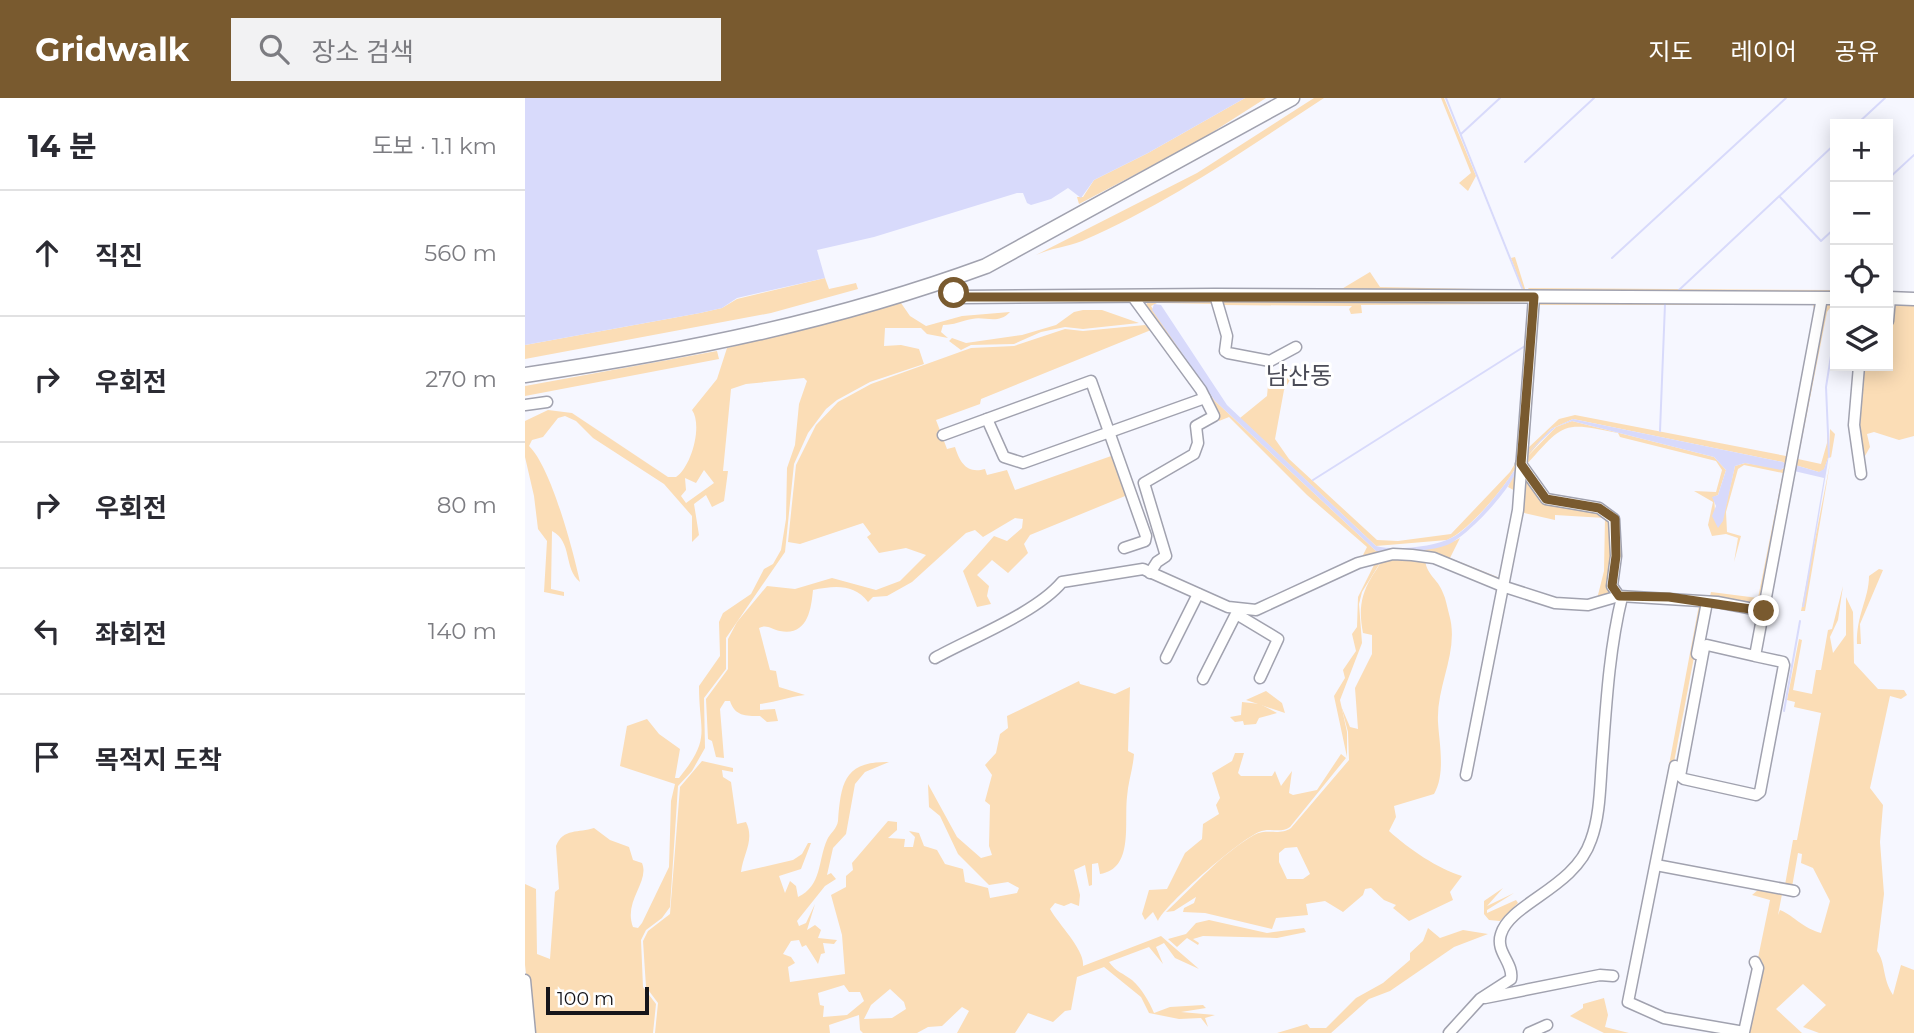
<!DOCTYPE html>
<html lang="ko">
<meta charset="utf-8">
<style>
body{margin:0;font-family:Montserrat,"Noto Sans KR",sans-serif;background:#f2f2f3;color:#2b2b33}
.controls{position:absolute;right:21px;top:21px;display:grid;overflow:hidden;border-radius:0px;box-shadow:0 4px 18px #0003}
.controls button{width:63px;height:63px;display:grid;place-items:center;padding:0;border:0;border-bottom:2px solid #e1e1e2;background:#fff;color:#2b2b33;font:35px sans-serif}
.scale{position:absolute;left:21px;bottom:18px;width:103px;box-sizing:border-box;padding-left:7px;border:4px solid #15151a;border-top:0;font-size:19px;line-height:24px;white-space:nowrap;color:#15151a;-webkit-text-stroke:5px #fff;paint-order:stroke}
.stop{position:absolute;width:21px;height:21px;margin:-16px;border:5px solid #795a2f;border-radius:50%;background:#fff}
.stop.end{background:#795a2f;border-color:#fff;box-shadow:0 2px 7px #0008}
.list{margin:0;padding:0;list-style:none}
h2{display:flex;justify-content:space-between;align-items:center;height:91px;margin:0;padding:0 28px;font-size:30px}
h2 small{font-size:23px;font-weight:400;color:#7c7c81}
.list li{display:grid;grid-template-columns:46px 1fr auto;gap:21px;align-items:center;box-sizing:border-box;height:126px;padding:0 28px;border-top:2px solid #e1e1e2}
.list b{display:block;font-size:26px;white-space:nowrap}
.list em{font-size:23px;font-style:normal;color:#7c7c81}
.icon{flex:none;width:38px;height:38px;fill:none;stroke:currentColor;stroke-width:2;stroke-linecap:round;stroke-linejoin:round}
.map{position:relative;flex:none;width:1389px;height:935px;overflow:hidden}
header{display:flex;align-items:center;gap:42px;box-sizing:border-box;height:98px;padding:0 35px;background:#795a2f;color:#fff}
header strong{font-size:33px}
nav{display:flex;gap:38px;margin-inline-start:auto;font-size:24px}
.search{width:490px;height:63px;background:#f2f2f3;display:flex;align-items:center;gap:18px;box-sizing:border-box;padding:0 24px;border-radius:0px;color:#7c7c81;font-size:26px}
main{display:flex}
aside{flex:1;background:#fff}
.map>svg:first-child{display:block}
.green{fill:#fbddb6;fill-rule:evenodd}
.water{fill:#d8dafb}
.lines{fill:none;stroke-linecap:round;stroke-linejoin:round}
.stream{stroke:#d8dafb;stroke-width:2}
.minor-casing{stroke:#a1a2af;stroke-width:13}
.major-casing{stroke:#a1a2af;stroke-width:15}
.highway-casing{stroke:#a1a2af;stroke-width:17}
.minor{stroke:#fff;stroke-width:10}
.major{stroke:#fff;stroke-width:12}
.highway{stroke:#fff;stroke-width:14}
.route{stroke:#795a2f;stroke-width:9}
.labels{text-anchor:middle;stroke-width:6;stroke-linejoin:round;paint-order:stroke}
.quarter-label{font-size:24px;fill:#4b4c57;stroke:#fff}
</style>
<header>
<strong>Gridwalk</strong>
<div class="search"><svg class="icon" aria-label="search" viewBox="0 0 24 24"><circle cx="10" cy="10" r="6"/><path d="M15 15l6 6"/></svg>장소 검색</div>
<nav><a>지도</a><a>레이어</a><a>공유</a></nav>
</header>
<main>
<aside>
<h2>14 분<small>도보 · 1.1 km</small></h2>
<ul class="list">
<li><svg class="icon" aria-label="ahead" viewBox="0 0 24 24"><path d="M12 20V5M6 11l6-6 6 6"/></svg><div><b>직진</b></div><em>560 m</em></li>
<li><svg class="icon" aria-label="right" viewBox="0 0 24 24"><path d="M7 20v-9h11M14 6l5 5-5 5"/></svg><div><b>우회전</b></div><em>270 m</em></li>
<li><svg class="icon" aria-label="right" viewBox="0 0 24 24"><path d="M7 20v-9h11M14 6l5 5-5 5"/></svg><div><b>우회전</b></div><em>80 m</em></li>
<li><svg class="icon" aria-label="left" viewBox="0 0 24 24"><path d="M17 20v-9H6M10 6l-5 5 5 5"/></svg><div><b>좌회전</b></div><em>140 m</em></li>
<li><svg class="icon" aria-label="arrive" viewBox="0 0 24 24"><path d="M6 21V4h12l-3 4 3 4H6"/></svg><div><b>목적지 도착</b></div></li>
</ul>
</aside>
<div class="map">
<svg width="1389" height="935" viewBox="0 0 1389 935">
<rect width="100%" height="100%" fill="#f6f7ff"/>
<g class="green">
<polygon points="720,0 741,0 672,44 554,106 552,99 558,99 569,82 623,55"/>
<path d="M789,0H799C721,51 643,106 557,143C542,149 526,150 511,157L672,75Z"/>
<polygon points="916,0 919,0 951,78 943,93 934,85 946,75"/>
<polygon points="990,159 1001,194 815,192 845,174 855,189 998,192 986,160"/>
<polygon points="300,180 304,191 331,185 333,191 246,215 0,261 0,247 175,215 197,210 212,201"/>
<polygon points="1003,190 1310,192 1310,196 1006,194"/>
<path d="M687,201L691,212L686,206L632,205L626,208L690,303L851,453C880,452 910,454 935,440L925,460L975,480L974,483L917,461H836L842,449L782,397L704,319L694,323L687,301L621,207L623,203Z"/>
<polygon points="697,203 1001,203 1002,206 836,207 837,215 826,216 824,211 827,208 697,207"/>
<polygon points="1310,203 1302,214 1273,361 1296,366 1302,345 1302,329 1304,356 1305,331 1310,336 1280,513 1276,513 1306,360 1304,357 1299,372 1294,374 1270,367 1300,207"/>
<path d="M1013,204H1292L1261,367L1258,364L1048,321L1026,331L1002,359L1031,329L1047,323L1189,359L1201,372L1193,397L1189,399L1190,413L1198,419L1210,368L1220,365L1260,371L1233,509L1096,495L1181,498H1185L1186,494L1233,500L1258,375L1219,367L1213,371L1201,414L1202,434L1216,438L1209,464L1213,440L1201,436L1187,438L1183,427L1188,404L1169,393L1191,394L1197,372L1191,363L1095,339L1093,335C1037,323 1039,325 1001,367L1003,350L1034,321L1050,317L1261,358L1290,214L1288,207H1012Z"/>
<polygon points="1367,204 1389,206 1389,338 1374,342 1349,334 1342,336 1345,349 1340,358 1334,355 1331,312 1335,268 1363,268"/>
<path d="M376,205L385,218L401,228L437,218L485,214C473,227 460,218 447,221C436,223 429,227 418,227L416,234L423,240L402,236L396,230H360L359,248L376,247L394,251L399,266L345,284L312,302L301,311L283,335L269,366L260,454L201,540V571L179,600L180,650L167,673L153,688L145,809L137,820L121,832L116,842L118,889L131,906L128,935H8L0,867V786L11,791L12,856L25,861L30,794L34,791L31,748C38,730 54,735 69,730L85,742L104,749L108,762L117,765C125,784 98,803 108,829L113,830L117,825L144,769L146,703L150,686L95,668L102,628L122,621L134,636L155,651L150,680H154C187,639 174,635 174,588L195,558L194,524L198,515L226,496L239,471L248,466L256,452L261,421L262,370L270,347L274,306L282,283L279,280L221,286L206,291L198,373H203L199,403L187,409L181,397L169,406L174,437L167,444V418L139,386L68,340L51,323L40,318L33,320L18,339L7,342L4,348C26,369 48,452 55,484C38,470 48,444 27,433L26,491L39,494V498L19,494L22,443L13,431L9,398L0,359V323L23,312L47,315L143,379H151C166,369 178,328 167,312L192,281L202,250ZM179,372L189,385L161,405L156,398L161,392L160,380L171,385Z"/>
<polygon points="558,212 577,212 614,225 558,231 540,229 516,234 489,246 446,247 436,252 424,243 427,240 441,245 497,237 531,227 549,214"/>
<path d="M620,227L626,232L456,301L455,306L411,322L422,351L430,349C435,365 442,376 460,371L462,377L482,372L490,392L589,357L605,396L505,437L499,446L503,455L483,475L467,462L452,477L464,488L462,498L466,506L452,509L438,473L469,438L482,443L497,430L498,421L490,420L458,439L450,432L441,435L387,484L362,498L348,499L343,504C329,485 308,488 288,492C286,513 282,538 255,533C246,531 242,526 234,530L245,572L251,573L254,589L280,597C264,599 251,604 235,606V612L250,611L253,623L242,624L235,618C220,618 210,618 205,603H200L195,611L199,660L191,659L187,643L183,641L181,601L203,571V541L212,524L242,488L270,491L307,480L351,492L375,483L401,457L381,450L354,455L342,439L346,436L338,425L275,446L263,444L271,367L291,327L313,304L346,286L446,250L489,248L540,231L558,233Z"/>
<path d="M1001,250L992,394L983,389L992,368C979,390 945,432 922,442L851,448L715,320L742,298L743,287L774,266V279L765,282L759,292L750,341L764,361L852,442L873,443L926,436L985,374L991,364Z"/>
<polygon points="192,253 194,261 0,298 0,288"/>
<polygon points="998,378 1018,400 1073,411 1086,421 1087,495 1072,501 1079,473 1080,420 1030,417 1030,422 995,414"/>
<path d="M900,459C900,477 913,480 918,495C921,501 922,509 924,516C935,553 911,587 913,624C914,644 921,676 909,696L869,708L871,719L864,733C884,751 913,771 937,778L925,794L928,802L884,823L868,810L871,807L859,802L846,790L840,791L838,797L818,814L800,803L781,806L783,817L751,820L747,831L680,815L658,814L659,810L669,805L671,799L649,813L641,814C669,788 696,756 729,737C742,730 755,738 766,730L824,662L823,634L816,608L825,629L833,631L830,590L847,556V537L838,535C834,514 835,499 846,480C850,473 855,468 856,461ZM772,749L785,776L778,781H762L754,764V755L760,750Z"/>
<polygon points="854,462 855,465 837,494 834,506 837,545 815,602 822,634 822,659 809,598 820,580 818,572 831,553 827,536 832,529 833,499 849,467 846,464"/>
<path d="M1354,471L1358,472L1335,526L1336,546H1332C1331,517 1344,501 1344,478Z"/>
<path d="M1318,488L1313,522L1305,539L1308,555L1321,537V499L1328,514L1329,565L1353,591L1379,592L1382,597L1376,601L1365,598L1345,690L1358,707L1355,744L1359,796L1352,853C1361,865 1357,880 1368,897L1376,867L1389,872V935H1294L1278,929L1301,907L1278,886L1251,911L1277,935H1222L1237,863L1233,860L1245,802L1227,797L1233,792L1257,796L1253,817L1255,812C1271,819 1277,830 1296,835L1305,803L1288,770L1276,765L1277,756L1273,755L1267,789L1260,787L1268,742H1272L1296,615L1269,609L1270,604L1262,602L1274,541L1277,542L1268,592L1287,596L1291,572H1296L1303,532L1307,531Z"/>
<polygon points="1174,507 1177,517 1130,764 1126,763"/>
<path d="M554,583L555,586L590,596L605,589L603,653L609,656C608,671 603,684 602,699C599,726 609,771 575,776L573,765L567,766V787L564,788L560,767L549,772L555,797L554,808L546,805L539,808L530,805L525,811C534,827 560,852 558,868L636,838L674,871L650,860L639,845L631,849L638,866L624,849L584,864C591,874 598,875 607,882C617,891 624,903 629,915L645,909L678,907L681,910L656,914L690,917L680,920L683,929L676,920L654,921L624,915L616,899L579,869L552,879L546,912L540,913L528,924L503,915L490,935H432L444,913L437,909L417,928L403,929L392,935H338L335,932L334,917L304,927L305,935H130L133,905L121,889L118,843L123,833L145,816L155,689L177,663L208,670V674L197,672L198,679L206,684L212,726L221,724C230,742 218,756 216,774L268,762L277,756L283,745H286L276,771L254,778L260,795L265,783L271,788L273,799C297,788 293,762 302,742C305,735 312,731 313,723C316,685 319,663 364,664L340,674L330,686L321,736L308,750L302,777L306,775L311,781L300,788L272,823L274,828L281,825L290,806L282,832L290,827L296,832L293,840L312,842L309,846L298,845L300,855L296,856L293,866L281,847L277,849L274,842L266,843L258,856L266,859L270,865L263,869L265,884L320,876L317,837L306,797L321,789V778L328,772L327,765L363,723L372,724V732L363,740L380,741L379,749H388L390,739L384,733L394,735L399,748L412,752L420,766L438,771L440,784L463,790L465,800L492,795L494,790L483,784L464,787L433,756L415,718L404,709L403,686L432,739L456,760L467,757L464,748L465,707L460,703L467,677L460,667L471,655L475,636L483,630L482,618ZM319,887L324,894H335L339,903L322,917L298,919L299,908L295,907L293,895ZM365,891L379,904L381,911L367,920L339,921L346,907Z"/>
<polygon points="741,593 757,605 760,615 721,602"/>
<polygon points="717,604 735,606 752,615 734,620 731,626 719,627 718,623 710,624 705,619 716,617"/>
<path d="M710,655H719L713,675L716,678H747L750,673L756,688L767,673L764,695L768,697L792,692L816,656L821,660L765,729C755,736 745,729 734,734C716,741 640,806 633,823L628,814L620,822L617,816L624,792L642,791L660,755L677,741L678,726L694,716L691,707L695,700L687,675L707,663Z"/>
<polygon points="978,790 962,808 989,795 962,812 962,815 991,802 993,805 975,823 964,822 959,816 959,803"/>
<polygon points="684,822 742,835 779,830 781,834 752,840 678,838 668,841 674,845 673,847 662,840 652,849 643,841 661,836 671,825"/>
<polygon points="903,830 915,840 938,832 963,836 929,849 865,893 844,901 806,935 752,935 782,926 785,930 801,930 831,900 858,885 885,862 885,855 898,843"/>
<polygon points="1079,900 1083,917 1080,929 1104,935 1079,935 1045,918 1058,910 1058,906"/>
</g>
<g class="water">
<polygon points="0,0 720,0 623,55 569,82 556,100 543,90 526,101 506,107 502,105 498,95 492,95 349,139 292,152 300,180 212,200 197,210 175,215 0,247"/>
<path d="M629,206L636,207L702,307L851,448C870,453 909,449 926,440C947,430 980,388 992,368C993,385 940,441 922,447C901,455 873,452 851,453L690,303L627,212Z"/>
<polygon points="1048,321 1258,364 1261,367 1256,372 1220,365 1210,368 1198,423 1193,430 1187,418 1191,408 1187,399 1193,397 1201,372 1189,359 1047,323 1031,329 1000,358 1026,331"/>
<polygon points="1304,357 1279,509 1277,509 1299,380 1269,373 1270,367 1294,374 1299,371"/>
</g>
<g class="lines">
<g class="stream">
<polyline points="921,0 997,190"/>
<polyline points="1332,26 1360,0"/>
<polyline points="936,36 975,0"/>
<polyline points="1000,64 1069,0"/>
<polyline points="1363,81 1389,57"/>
<polyline points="1255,99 1296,143 1310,130"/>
<polyline points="1087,160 1261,0"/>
<polyline points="1154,192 1310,46"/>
<polyline points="1135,333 1140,206"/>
<polyline points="1304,359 1301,289 1310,233"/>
<polyline points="788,382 1000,248"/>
<polyline points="1259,613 1275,523"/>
</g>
<g class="minor-casing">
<g id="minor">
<polyline points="690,197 702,238 700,253 703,255 745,263 771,249"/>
<polyline points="608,199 676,292 689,318 671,328 673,345 669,356 619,385 641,458 632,464 625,475"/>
<polyline points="1363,223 1365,200"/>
<polyline points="1334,268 1329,327 1336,376"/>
<polyline points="0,307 22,304"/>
<polyline points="462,321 479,359 498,365 680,300"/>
<polyline points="418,337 566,283 621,438 620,443 599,450"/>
<polyline points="996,366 1021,401 1074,410 1089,421 1091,458 1087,488 1094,498 1192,504 1239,513"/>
<polyline points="713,517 753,541 735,580"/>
<polyline points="1172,556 1182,504"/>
<polyline points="1230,558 1182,547 1179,550 1155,678 1159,681 1231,697 1235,694 1259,567 1258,564 1230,558 1297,200"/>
<path d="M410,560C446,540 511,515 537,484L618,471L703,509L731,512L833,465L868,456L887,457L909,460L977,488L1030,505L1063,507L1094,498"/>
<polyline points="641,560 673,496"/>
<polyline points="678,581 713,512"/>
<polyline points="1150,668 1103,904 1139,920 1219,934 1233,870 1230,864"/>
<polyline points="941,677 993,412 1009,199"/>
<polyline points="1131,767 1269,793"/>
<polyline points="0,882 5,935"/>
<polyline points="960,900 1075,877 1088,878"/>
<path d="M924,935L955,901L986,881C989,865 970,854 976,836C985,805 1050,790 1066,742C1075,718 1075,689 1077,663C1081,609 1084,552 1097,499"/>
<polyline points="1004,935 1022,927"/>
</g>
</g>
<g class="major-casing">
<g id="major">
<polyline points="423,182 429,195 436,199 690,197 1310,200"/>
<polyline points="1363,200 1389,201"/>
</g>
</g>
<g class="highway-casing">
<path id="highway" d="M0,277C161,253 308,224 461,168L767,0"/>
</g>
<use href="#minor" class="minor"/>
<use href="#major" class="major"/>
<use href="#highway" class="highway"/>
</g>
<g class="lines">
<polyline class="route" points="429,195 436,199 1009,199 996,366 1021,401 1074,410 1090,421 1091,458 1087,488 1094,498 1144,499 1239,513"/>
</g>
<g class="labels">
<g class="quarter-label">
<text x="774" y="286">남산동</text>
</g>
</g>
</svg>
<div class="controls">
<button>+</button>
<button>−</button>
<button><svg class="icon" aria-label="locate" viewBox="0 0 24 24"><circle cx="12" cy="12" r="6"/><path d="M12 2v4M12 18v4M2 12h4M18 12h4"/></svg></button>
<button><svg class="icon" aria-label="layers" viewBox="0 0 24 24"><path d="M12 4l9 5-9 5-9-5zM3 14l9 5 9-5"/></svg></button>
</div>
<div class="scale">100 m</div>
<div class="stop" style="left:429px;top:195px"></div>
<div class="stop end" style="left:1239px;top:513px"></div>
</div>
</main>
